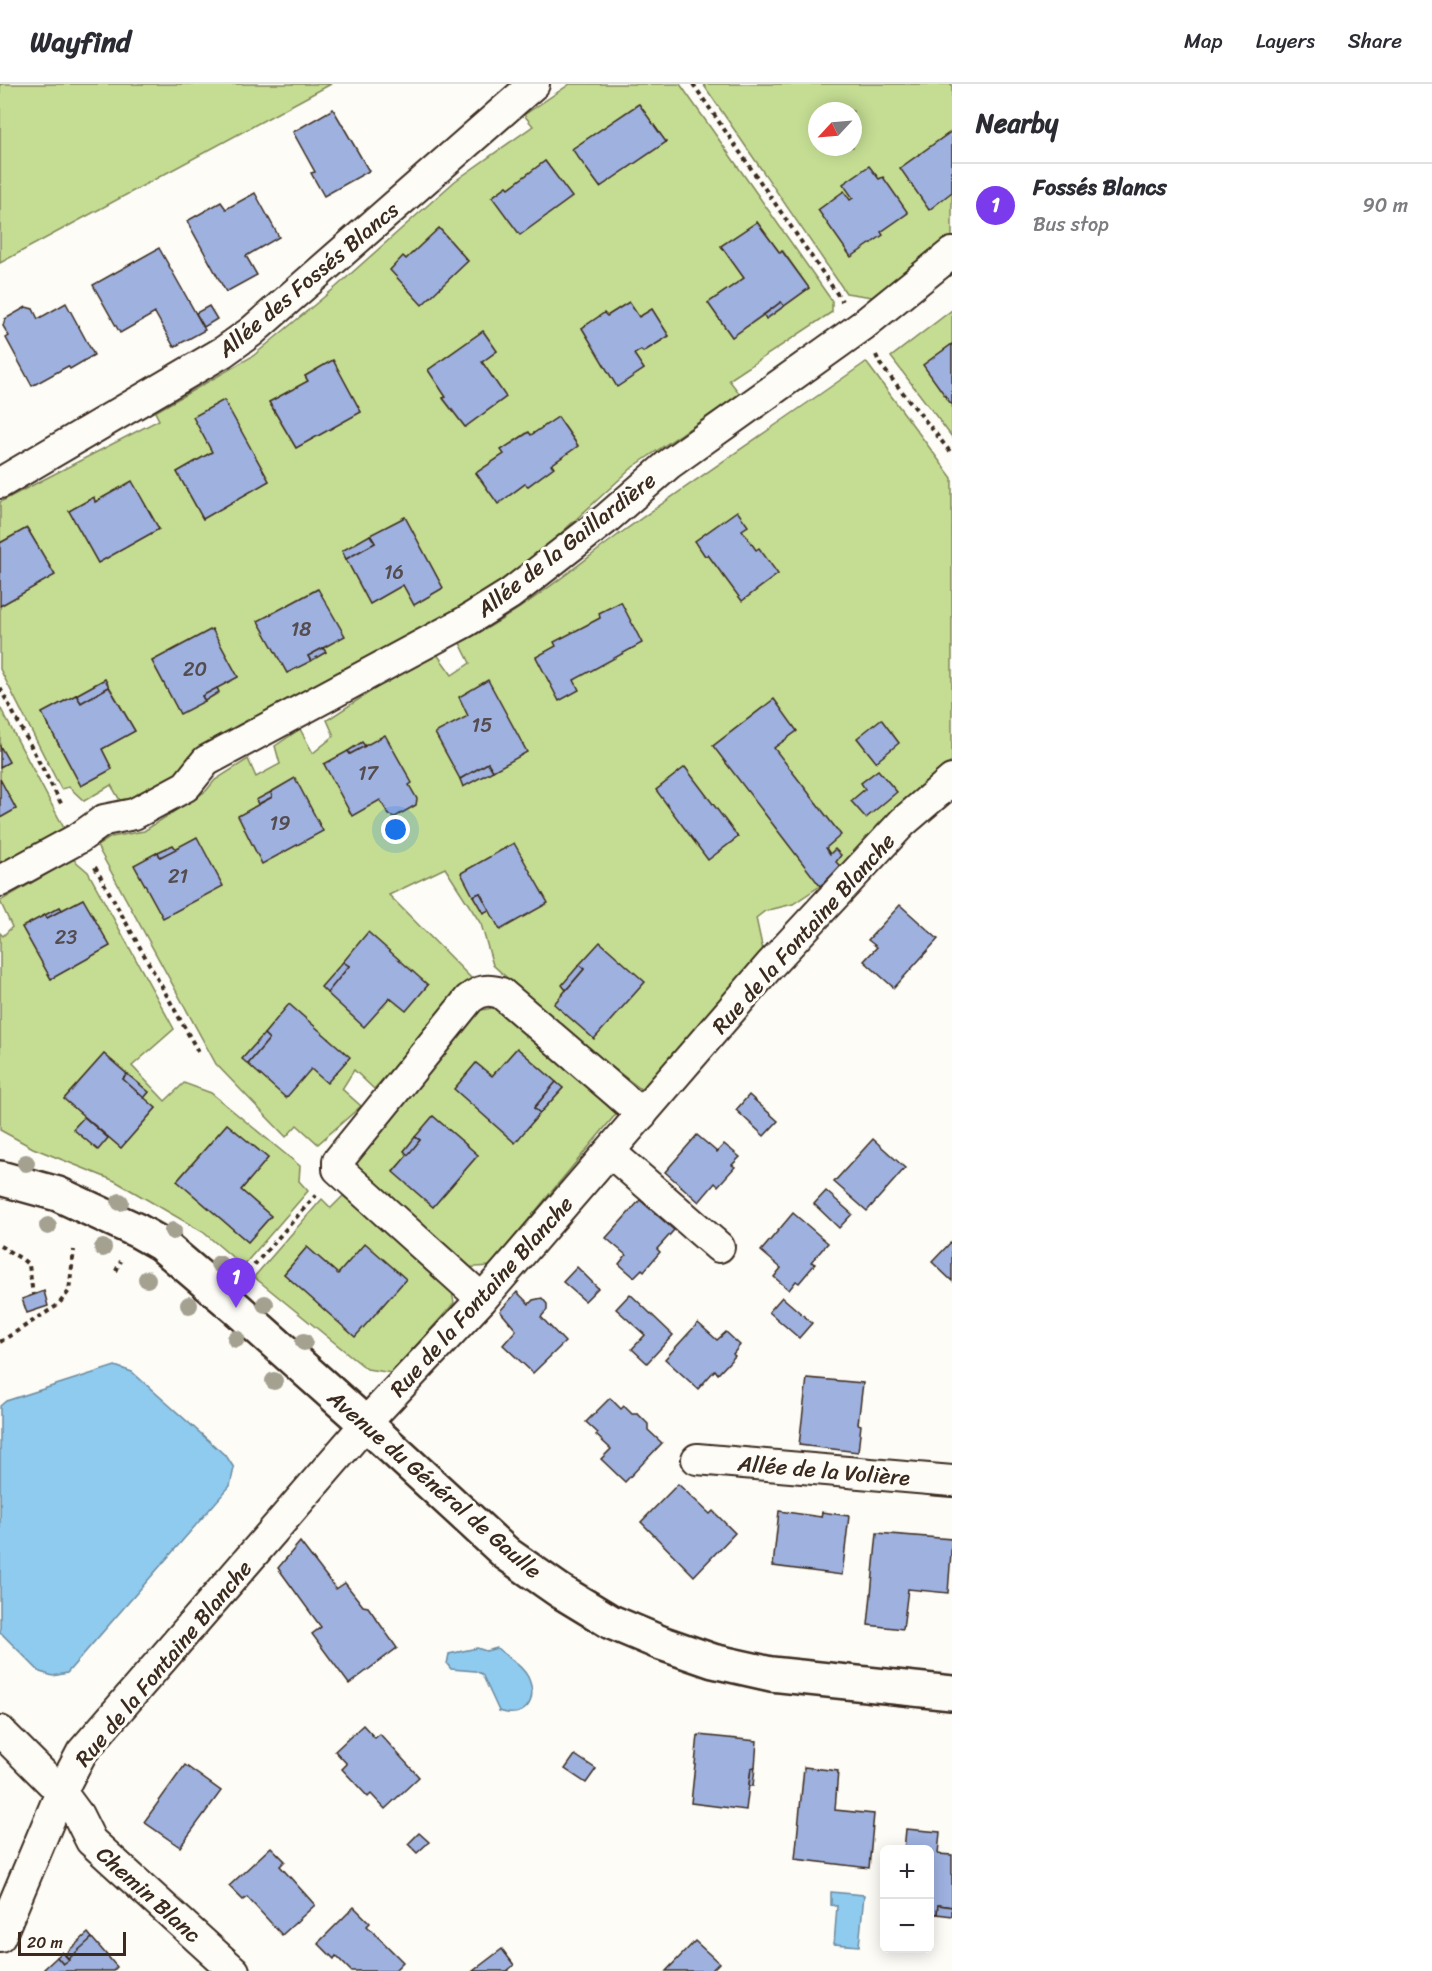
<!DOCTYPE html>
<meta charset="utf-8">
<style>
body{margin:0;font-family:Sriracha,sans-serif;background:#f2f2f3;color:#2b2b33}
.controls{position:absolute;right:18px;bottom:18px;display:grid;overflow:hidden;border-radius:9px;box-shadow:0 3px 15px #0003}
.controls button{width:54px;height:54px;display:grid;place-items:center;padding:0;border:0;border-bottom:2px solid #e1e1e2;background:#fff;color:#2b2b33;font:30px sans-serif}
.compass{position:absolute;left:808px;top:18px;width:54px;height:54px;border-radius:50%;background:#fff;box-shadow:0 3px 15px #0003;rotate:244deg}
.scale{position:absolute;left:18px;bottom:15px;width:108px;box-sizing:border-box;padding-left:6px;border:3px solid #3b2a1e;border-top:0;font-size:16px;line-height:21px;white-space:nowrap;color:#3b2a1e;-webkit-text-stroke:4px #fdfcf7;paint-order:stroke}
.you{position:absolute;left:396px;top:746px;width:21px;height:21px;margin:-15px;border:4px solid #fff;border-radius:50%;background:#1a73e8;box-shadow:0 0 0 9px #1a73e833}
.badge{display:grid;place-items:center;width:39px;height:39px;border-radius:50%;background:#7c3aed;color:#fff;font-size:20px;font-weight:700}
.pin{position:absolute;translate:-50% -50px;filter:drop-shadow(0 2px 3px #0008)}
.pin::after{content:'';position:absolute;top:32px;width:21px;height:18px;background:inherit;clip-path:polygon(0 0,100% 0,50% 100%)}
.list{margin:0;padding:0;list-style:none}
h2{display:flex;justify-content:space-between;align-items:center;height:78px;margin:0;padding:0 24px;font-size:26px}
h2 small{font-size:20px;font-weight:400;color:#7c7c81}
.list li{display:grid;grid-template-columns:39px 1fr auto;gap:18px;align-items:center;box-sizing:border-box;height:84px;padding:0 24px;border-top:2px solid #e1e1e2}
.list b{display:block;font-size:22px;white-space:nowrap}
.list p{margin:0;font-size:20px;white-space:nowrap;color:#7c7c81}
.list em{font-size:20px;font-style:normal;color:#7c7c81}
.map{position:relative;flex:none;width:952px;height:1887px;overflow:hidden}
header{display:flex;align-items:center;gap:36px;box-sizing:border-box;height:84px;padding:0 30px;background:#fff;border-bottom:2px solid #e1e1e2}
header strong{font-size:28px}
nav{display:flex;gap:33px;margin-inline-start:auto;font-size:21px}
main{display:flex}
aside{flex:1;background:#fff}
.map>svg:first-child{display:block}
.green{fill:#c4dd93;stroke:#808458;stroke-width:1.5;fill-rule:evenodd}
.water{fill:#8fcaef;stroke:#6d8a9b;stroke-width:1.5}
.building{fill:#9eb1df;stroke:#3b2a1e;stroke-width:1.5}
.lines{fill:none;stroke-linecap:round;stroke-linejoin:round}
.minor-casing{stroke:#3b2a1e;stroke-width:34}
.tertiary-casing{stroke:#3b2a1e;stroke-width:38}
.path{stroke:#3b2a1e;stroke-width:4;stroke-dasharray:4.5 4.5;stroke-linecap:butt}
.minor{stroke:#fdfcf7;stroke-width:30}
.tertiary{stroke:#fdfcf7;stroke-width:33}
.tree{fill:#a5a190}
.labels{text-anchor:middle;stroke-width:6;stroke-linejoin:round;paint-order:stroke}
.number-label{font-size:20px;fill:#544c4e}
.street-label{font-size:22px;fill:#3b2a1e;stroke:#fdfcf7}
</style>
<header>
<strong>Wayfind</strong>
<nav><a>Map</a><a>Layers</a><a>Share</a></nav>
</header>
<main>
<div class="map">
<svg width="952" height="1887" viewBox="0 0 952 1887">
<rect width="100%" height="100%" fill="#fdfcf7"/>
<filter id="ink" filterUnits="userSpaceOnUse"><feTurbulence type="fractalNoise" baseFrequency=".0167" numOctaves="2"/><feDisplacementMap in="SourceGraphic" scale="12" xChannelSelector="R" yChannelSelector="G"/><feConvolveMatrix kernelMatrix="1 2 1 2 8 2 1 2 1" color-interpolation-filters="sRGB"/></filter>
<g filter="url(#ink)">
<g class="green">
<polygon points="0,0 331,0 0,179"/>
<path d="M570,0H680L832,217V228L729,296L740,310L633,383L535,473L476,517L179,696L124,723L111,701L84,717L69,703L61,705L0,585V522L54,491L27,444L0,459V418L159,336L155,328L253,272L336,203L455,97L533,42L524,31ZM638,20L666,58L600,103L573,65ZM545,77L571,113H492L507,102L509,104ZM757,138L780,169L783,167L809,204L767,235L764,231L732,253L708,219L744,194L721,162ZM439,144L468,177L422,220L404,173L406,175ZM629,218L639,233L652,225L669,252L643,268L641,266L634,270L644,285L618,302L582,244L604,230L607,232ZM483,247L497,267L482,278L506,313L465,343L443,315L446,313L428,286ZM333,276L361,328L296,364L269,318L308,297L305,292ZM223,317L269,397L203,435L177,388L212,368L194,333ZM558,333L578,361L551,381L553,383L528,402L525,400L498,419L476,389L504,370L502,366L528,348L531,351ZM132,398L159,445L98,479L69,427L93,414L95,418ZM405,433L443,504L414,521L403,501L370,520L342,467ZM317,505L344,552L323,564L326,568L287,589L259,537ZM212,545L238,593L217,604L219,609L180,629L152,577ZM105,595L135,647L102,665L112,685L81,702L42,629Z"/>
<path d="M703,0H952V155L872,213L846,209ZM817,27H853V63H817Z"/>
<polygon points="952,226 952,353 891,273"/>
<path d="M866,278L952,394V677L820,802L793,820L765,827L756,834L764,871L642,1006L565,947L493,881L481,840L445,784L389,811L472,895L374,1005L354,986L342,1005L361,1022L318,1060L297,1041L286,1053L216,980L97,762L111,753L144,747L206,707L215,696L248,675L256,693L280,680L275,662L300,645L313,669L334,652L327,636L434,566L452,591L470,579L460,559C517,531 567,489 618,451C700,392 784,336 866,278Z"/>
<polygon points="0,623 65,746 0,782 0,734 16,725 0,695 0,683 9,678 0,662"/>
<path d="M73,775L88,788L174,945L132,982L165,1017L184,999L211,1009L300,1082L299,1097L308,1107L243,1182L203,1148L115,1097L33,1064L0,1046V849L3,852L12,843L0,817ZM83,815L110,862L51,895L22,843L60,823L62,826ZM104,970L149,1008L144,1014L156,1024L121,1064L64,1015ZM227,1040L268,1074L241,1106L271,1132L248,1158L177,1097Z"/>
<path d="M498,923L525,945L616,1030L490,1182L461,1184L358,1088L356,1072L476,927ZM517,964L563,1004L514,1058L455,1005L476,979L492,992ZM433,1032L478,1071L433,1123L393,1087L408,1071L404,1067Z"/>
<path d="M343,1112L451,1201L454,1219L392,1289L367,1285L254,1193L322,1115L331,1124ZM365,1160L355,1252L284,1190L307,1163L338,1190Z"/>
</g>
<g class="water">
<polygon points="115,1282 132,1288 227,1373 234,1384 230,1402 67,1589 53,1592 40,1588 0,1548 0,1322 6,1317"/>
<path d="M477,1564L486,1567L497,1564C506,1572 522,1581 528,1593C539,1617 525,1636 499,1627L482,1590L475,1587L451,1585L447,1580L449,1570Z"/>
<polygon points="831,1808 864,1811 859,1862 834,1860 837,1822 831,1821"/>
</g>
<g class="building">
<polygon points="639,20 666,58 600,103 572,65"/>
<polygon points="333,25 369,87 324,112 311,89 315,88 293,48"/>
<polygon points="952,47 952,108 929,126 900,84"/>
<polygon points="545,77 572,113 520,151 492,113 507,102 509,104"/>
<polygon points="869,82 879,95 883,93 908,129 881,148 883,151 851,173 818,126 844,107 850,116 853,114 843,100"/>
<polygon points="255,109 279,153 246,172 257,191 226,208 187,137 221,118 226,125"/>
<polygon points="757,138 780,169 782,167 809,204 784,222 781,218 732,253 708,219 744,194 721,162"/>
<polygon points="439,144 468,177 422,221 390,186 403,172 406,175"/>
<polygon points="159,164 205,246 174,263 155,229 120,249 93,201"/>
<polygon points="629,218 639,233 652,225 669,252 643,268 641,266 634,270 644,285 617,303 582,244 604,229 607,232"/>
<polygon points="781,218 784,222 766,235 764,231"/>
<polygon points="66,219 94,271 70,285 68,282 32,302 6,254 9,252 3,242 5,235 26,223 33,225 38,235"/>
<polygon points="209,222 217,235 204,243 196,229"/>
<polygon points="483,247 497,267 482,278 506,313 465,343 443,314 446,313 428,286"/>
<polygon points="952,260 952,320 951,320 923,281"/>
<polygon points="333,276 361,328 296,364 269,318 308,297 305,292"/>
<polygon points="224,316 269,397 203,435 177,388 212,368 193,333"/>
<polygon points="558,333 578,362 551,381 554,383 528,402 525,400 498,420 476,389 504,370 501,366 529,348 531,351"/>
<polygon points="132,397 159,445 98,479 69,427 94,413 95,418"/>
<polygon points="737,427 748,442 742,446 756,466 759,464 778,490 742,517 708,471 705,472 695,457"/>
<polygon points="405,433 443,504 414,521 403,501 370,520 346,475 375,459 370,451"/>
<polygon points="27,444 55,491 0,522 0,459"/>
<polygon points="370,451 375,459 346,475 342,467"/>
<polygon points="318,505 345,552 308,572 311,577 287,589 258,537"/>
<polygon points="621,518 642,559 574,596 579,606 559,617 536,573 556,562 554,558 600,534 599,529"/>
<polygon points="212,545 238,593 202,612 205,617 180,630 152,577"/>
<polygon points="323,564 326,568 311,577 308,572"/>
<polygon points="105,595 109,603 81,619 76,611"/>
<polygon points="488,596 527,668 493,687 488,679 460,695 435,649 468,632 459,613"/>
<polygon points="109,603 135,647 102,665 112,685 81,702 42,629 76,611 81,619"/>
<polygon points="217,604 219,608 205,617 202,612"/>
<polygon points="774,615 797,647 774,664 841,751 826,764 830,770 835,765 841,771 836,778 841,783 820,802 713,662"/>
<polygon points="881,635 899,659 876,678 857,654"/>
<polygon points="385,651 412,699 409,701 417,715 416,721 395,733 389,731 380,716 352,732 324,680 348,667 350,670"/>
<polygon points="362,658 365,662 350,670 348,667"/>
<polygon points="0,662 9,678 0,683"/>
<polygon points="488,679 493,687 463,703 460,695"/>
<polygon points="685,683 738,753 708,776 656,706"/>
<polygon points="878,686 897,708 866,734 851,717 865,705 861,699"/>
<polygon points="295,694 323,747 262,780 238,732 272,713 271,708"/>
<polygon points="0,695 16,725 0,734"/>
<polygon points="271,708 272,713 258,720 256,716"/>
<polygon points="197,753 223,802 163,834 134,781 158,768 160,773"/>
<polygon points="514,759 548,819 500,846 480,809 473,812 461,789"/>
<polygon points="173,761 176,765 160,773 158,768"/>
<polygon points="480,809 489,826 483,829 473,812"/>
<polygon points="83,815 110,862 51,895 22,843 45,831 47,834"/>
<polygon points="900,821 938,855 894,904 864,877 877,863 868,856"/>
<polygon points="60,823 62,826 47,834 45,831"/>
<polygon points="368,848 428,901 406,927 390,914 364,943 327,909 349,882 343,878"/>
<polygon points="600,858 645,898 594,955 554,920 584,885 579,881"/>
<polygon points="343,878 349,882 327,909 321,903"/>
<polygon points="579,881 584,885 566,906 562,901"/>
<polygon points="289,920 350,973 327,999 311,985 286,1014 248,980 269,955 264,950"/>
<polygon points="264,950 269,955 248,980 242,975"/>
<polygon points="517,964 556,998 534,1024 540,1029 515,1059 454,1005 476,979 492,992"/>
<polygon points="104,970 127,990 123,995 156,1024 121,1064 64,1015"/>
<polygon points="127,990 149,1008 144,1014 123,995"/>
<polygon points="556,998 563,1004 540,1029 534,1024"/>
<polygon points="749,1011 778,1037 764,1052 736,1026"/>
<polygon points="433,1032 478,1071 433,1123 393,1088 420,1056 415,1053"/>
<polygon points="84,1033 108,1054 98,1066 73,1045"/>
<polygon points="227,1040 268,1074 241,1106 271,1132 248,1158 177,1097"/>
<polygon points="697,1051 717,1068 724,1060 740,1073 732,1081 735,1083 718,1102 715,1099 699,1118 665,1088"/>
<polygon points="415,1053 420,1056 408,1071 404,1067"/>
<polygon points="873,1055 905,1084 867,1127 834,1098"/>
<polygon points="826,1107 852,1130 839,1144 814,1120"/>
<polygon points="640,1116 674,1146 657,1165 660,1168 644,1187 642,1185 634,1193 619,1180 626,1171 606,1154"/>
<polygon points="793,1129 828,1159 811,1178 815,1180 799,1199 796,1197 789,1206 774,1193 781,1184 761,1167"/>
<polygon points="952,1157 952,1197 932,1178"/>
<polygon points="365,1159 406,1195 355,1253 284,1190 307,1163 338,1190"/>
<polygon points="577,1183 598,1204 585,1217 563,1198"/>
<polygon points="44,1207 48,1222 27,1229 22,1215"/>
<polygon points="517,1208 529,1220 533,1216 542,1214 547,1220 547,1226 541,1233 565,1258 533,1289 503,1261 516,1246 500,1227"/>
<polygon points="630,1210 673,1251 647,1279 632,1265 645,1251 616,1225"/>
<polygon points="782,1213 812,1239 799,1254 769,1228"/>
<polygon points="698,1239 717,1256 726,1248 740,1261 733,1270 735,1272 718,1290 715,1286 698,1305 665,1275"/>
<polygon points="807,1294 863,1299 858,1340 861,1341 858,1368 799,1361"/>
<polygon points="610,1314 621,1325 624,1322 632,1330 638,1330 648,1340 648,1346 662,1359 625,1398 601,1375 611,1365 596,1351 598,1349 586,1338"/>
<polygon points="678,1400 710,1430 713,1427 735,1449 694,1492 641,1438"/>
<polygon points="779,1427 821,1433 822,1428 849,1432 842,1491 773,1482"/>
<polygon points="877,1449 952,1455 948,1509 908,1505 903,1545 868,1541"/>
<polygon points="300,1458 336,1505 345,1499 363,1522 368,1523 397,1564 349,1600 312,1550 321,1543 278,1484"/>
<polygon points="363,1641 375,1654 380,1650 419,1693 385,1725 371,1710 368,1713 342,1685 347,1680 335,1667"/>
<polygon points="698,1651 757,1657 755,1683 751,1684 746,1726 691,1719"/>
<polygon points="575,1671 596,1685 586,1699 565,1685"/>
<polygon points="185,1681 221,1707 180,1763 144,1738"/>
<polygon points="755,1683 753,1702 749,1702 751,1684"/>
<polygon points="804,1683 838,1687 835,1726 874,1730 869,1784 795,1775"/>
<polygon points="906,1745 940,1748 938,1770 952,1771 952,1823 938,1821 937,1830 930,1830 930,1766 904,1766"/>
<polygon points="419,1749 429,1758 417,1769 408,1760"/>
<polygon points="271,1763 285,1777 280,1782 315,1821 282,1851 247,1813 243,1816 229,1802"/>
<polygon points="938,1821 952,1823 952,1832 937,1830"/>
<polygon points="354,1823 370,1839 367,1842 403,1878 394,1887 351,1887 336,1872 334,1875 318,1859"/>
<polygon points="88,1849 92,1854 69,1876 65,1870"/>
<polygon points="92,1854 117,1883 113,1887 46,1887 44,1885 57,1873 63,1880"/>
<polygon points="695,1857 719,1879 711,1887 666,1887"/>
<polygon points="502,1865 514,1881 507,1887 473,1887"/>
<polygon points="62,1868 69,1876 63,1880 57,1873"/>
</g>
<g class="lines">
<g class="minor-casing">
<g id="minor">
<polyline points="0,399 223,268 251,248 534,0"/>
<polyline points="0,797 79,754 104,736 134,730 186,702 206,677 465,538 510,510 606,435 669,380 862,242 952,169"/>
<polyline points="610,1068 719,1163"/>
<path d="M482,1215L338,1085V1077L469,915C481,906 487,905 501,909L642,1030"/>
<polyline points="697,1375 952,1397"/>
<polyline points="0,1647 61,1708 78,1731 91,1757 234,1887"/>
<polyline points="0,1853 61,1708 82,1668 376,1328 482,1215 770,881 903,738 952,696"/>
</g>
</g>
<g class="tertiary-casing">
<polyline id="tertiary" points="0,1094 58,1110 138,1147 161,1160 236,1224 366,1340 507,1470 560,1507 611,1538 661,1559 713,1577 771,1590 952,1609"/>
</g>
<g class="path">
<polyline points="693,0 842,217"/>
<polyline points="876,271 880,280 952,370"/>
<polyline points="0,604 63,723"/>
<polyline points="95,783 200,971"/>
<polyline points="0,1162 22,1175 29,1181 33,1211"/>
<polyline points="116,1187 121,1177"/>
<polyline points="248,1188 316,1111"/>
<polyline points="0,1258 58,1221 69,1207 74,1166"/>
</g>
<use href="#minor" class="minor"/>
<use href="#tertiary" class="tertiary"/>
</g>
<g class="tree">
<circle cx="26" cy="1079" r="9"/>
<circle cx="120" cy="1118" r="9"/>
<circle cx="48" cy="1142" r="9"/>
<circle cx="173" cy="1147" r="9"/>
<circle cx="103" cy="1164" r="9"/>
<circle cx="219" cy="1180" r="9"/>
<circle cx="147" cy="1195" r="9"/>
<circle cx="265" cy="1220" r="9"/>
<circle cx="189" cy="1221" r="9"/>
<circle cx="236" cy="1255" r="9"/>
<circle cx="304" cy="1258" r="9"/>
<circle cx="274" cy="1297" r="9"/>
</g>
</g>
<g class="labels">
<g class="number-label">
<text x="394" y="495">16</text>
<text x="301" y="552">18</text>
<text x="195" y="592">20</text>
<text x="482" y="648">15</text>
<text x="368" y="696">17</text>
<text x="280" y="746">19</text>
<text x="178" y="799">21</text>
<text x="66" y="860">23</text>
</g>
<g class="street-label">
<text transform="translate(308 195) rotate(-40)" y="8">Allée des Fossés Blancs</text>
<text transform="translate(566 460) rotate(-38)" y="8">Allée de la Gaillardière</text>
<text transform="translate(803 849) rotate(-48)" y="8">Rue de la Fontaine Blanche</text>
<text transform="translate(481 1212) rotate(-48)" y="8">Rue de la Fontaine Blanche</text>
<text transform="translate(824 1386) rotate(5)" y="8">Allée de la Volière</text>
<text transform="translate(435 1400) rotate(41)" y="8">Avenue du Général de Gaulle</text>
<text transform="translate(163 1579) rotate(-50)" y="8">Rue de la Fontaine Blanche</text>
<text transform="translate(149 1810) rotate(42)" y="8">Chemin Blanc</text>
</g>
</g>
</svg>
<div class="controls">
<button>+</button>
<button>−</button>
</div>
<svg class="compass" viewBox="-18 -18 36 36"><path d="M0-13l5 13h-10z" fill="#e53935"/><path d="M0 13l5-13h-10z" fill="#7c7c81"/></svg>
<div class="scale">20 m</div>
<div class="you"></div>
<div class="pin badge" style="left:236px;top:1224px">1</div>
</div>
<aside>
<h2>Nearby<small></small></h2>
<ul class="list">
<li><span class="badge">1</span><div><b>Fossés Blancs</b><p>Bus stop</p></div><em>90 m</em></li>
</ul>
</aside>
</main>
